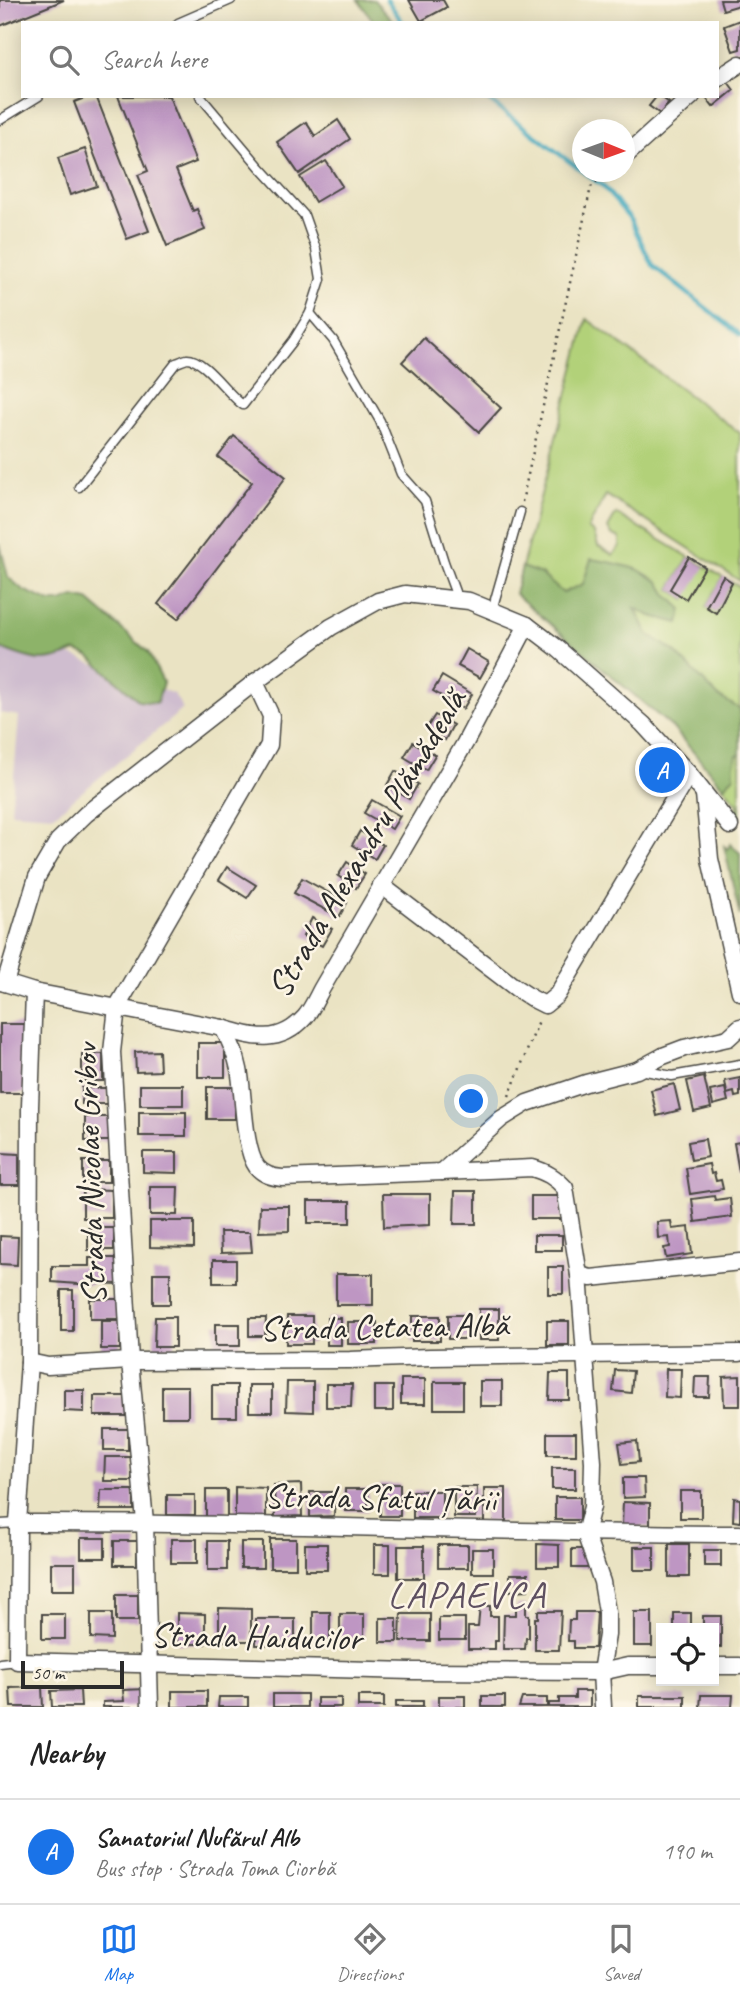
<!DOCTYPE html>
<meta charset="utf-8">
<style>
body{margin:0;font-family:Caveat,sans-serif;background:#f6f6f6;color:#222}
.controls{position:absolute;right:21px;bottom:21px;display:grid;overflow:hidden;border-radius:0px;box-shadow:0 4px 18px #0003}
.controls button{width:63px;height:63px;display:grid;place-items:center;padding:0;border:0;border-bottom:2px solid #e0e0e0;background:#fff;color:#222;font:35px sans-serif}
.compass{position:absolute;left:572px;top:119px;width:63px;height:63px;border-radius:50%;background:#fff;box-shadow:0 4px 18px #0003;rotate:91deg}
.scale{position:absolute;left:21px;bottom:18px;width:103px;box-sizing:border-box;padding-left:7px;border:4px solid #2b2b2b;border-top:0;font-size:19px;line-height:24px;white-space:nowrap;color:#2b2b2b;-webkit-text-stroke:5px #fcf5e5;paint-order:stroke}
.you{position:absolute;left:472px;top:1102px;width:24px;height:24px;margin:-18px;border:5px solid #fff;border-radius:50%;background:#1a73e8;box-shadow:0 0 0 10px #1a73e833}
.badge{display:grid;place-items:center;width:46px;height:46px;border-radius:50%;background:#1a73e8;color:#fff;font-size:23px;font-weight:700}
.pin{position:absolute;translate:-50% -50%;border:4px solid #fff;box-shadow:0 2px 7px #0006}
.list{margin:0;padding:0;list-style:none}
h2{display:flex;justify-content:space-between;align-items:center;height:91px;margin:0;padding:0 28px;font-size:30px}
h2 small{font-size:23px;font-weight:400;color:#767676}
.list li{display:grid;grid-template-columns:46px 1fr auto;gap:21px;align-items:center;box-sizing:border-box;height:105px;padding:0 28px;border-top:2px solid #e0e0e0}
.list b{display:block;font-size:26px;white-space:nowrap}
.list p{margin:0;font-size:23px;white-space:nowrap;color:#767676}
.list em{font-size:23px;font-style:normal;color:#767676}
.icon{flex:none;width:38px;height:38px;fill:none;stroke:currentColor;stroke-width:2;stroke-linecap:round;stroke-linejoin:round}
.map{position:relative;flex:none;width:740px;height:1707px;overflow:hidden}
.search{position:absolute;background:#fff;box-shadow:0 4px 18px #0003;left:21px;right:21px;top:21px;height:77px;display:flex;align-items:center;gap:18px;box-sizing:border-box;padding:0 24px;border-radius:0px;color:#767676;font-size:26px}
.sheet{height:196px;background:#fff}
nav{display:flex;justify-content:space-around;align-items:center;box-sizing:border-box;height:98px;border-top:2px solid #e0e0e0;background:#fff;font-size:19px;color:#767676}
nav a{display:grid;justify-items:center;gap:4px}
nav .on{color:#1a73e8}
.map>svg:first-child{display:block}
.industrial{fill:#cfbdcf}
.green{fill:#b2d179;stroke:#6e7e52;stroke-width:2;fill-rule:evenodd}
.forest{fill:#8db369;stroke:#5c6f4a;stroke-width:2}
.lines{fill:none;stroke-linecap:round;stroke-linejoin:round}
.stream{stroke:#3ea8be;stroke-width:4.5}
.building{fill:#be96c3}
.lane-casing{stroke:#484742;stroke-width:11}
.street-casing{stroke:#484742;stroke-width:19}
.path{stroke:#484742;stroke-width:2.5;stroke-dasharray:2 5;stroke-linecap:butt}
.lane{stroke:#fff;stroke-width:8}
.street{stroke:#fff;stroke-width:16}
.labels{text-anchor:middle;stroke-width:5;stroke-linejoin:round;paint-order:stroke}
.street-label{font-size:35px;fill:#2b2b2b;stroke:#fcf5e5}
.quarter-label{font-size:38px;letter-spacing:2px;fill:#5e5060;stroke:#fcf5e5}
</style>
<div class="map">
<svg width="740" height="1707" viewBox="0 0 740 1707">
<rect width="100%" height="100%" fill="#fcf5e5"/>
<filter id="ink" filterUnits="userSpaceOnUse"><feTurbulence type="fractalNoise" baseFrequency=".0143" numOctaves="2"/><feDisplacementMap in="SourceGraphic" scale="14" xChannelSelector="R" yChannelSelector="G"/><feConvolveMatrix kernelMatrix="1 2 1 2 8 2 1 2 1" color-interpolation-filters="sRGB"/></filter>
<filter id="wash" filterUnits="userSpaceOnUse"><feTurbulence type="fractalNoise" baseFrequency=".00686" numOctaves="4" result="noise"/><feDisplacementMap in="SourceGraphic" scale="28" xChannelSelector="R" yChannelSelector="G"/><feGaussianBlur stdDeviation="1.57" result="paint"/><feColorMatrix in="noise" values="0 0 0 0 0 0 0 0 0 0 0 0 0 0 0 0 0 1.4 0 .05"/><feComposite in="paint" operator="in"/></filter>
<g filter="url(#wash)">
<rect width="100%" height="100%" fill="#eae3c3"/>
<polygon class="industrial" points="0,574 47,646 174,694 183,709 54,815 11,812 19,716 0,713"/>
<path class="green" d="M587,319L740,433V581L606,495L588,528L594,533L598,546L613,555L620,546V538L611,534L608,528L616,514L740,587V818L735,820L738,804L673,728L515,594ZM689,557L686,599H685L670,589ZM723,577L732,582L715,612L706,607Z"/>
<g class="forest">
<polygon points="358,0 374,0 395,23 375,23"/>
<path d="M0,544L8,577L23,590L51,602H61L74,597L88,600L148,652L163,682L157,703L139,701L89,656L76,651C42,666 33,660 0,648Z"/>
<polygon points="591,559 609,562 637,569 659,582 667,595 682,609 679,623 651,616 635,608 648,634 675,652 718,696 740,709 740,754 737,755 734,765 734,776 723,787 673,728 515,594 522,567 541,574 563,593 583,584"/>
<polygon points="730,844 740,853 740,916 724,846 728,849"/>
</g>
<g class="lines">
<g class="stream">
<polyline points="387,0 403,23"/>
<polyline points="483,96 582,171"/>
<polyline points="583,172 603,186 629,217 652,265 740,335"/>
</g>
</g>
<g id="blocks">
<g class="building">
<polygon points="0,0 64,0 0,26"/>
<polygon points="409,0 443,0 447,7 421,21"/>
<polygon points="720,0 740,0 740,5 723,10"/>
<polygon points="740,20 740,49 733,51 724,26"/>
<polygon points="728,82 734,90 713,107 706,98 709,96 717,96 717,90"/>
<polygon points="90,96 96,96 149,231 127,239 74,102"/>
<polygon points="118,96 169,96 196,162 176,170 193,211 197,209 205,230 167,246 138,175 148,171"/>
<polygon points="657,96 660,96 669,103 660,114 649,106"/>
<polygon points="338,120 350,139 299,174 277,142 306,122 315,136"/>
<polygon points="85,149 97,186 70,195 58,158"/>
<polygon points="326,161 342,186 315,202 300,177"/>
<polygon points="424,338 501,408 479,432 402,362"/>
<polygon points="234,436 286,477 178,619 158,604 252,482 218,457"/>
<polygon points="689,557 705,567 686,599 670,589"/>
<polygon points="723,576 732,582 716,613 706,607"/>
<polygon points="467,649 489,662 480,678 458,666"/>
<polygon points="442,676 472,694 463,709 433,691"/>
<polygon points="435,715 453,725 445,740 426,729"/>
<polygon points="413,742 435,755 426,770 404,757"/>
<polygon points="395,771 418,784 409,799 387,785"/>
<polygon points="372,800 400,816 392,829 364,813"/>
<polygon points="360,831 383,845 375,859 352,845"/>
<polygon points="347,862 365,874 356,888 338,876"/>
<polygon points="227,867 256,885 247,898 219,880"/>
<polygon points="302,878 347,903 339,917 294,893"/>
<polygon points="312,918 332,929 322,946 303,936"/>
<polygon points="0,1024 27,1024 25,1093 0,1093"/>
<rect x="198" y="1043" width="27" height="34"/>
<polygon points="159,1051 160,1071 136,1072 135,1052"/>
<rect x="82" y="1054" width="21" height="27"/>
<polygon points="704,1077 711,1108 694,1112 687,1081"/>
<polygon points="740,1078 740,1096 735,1097 734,1092 727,1094 725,1081"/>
<polygon points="674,1084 680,1110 657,1116 651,1090"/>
<rect x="140" y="1085" width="43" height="20"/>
<rect x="207" y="1087" width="28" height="32"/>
<rect x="82" y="1088" width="26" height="16"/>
<polygon points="725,1088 728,1101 713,1105 710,1091"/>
<rect x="139" y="1112" width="47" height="24"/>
<rect x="85" y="1117" width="26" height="24"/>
<polygon points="705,1139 708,1157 691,1160 688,1142"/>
<polygon points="740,1142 740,1172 739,1172 734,1143"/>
<polygon points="143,1152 177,1152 177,1173 143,1172"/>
<polygon points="0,1153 19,1154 19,1185 0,1185"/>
<rect x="83" y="1161" width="26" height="21"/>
<polygon points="709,1164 711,1174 714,1173 716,1181 721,1180 723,1189 690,1194 686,1168"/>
<polygon points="150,1187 178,1187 177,1215 150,1215"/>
<polygon points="83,1189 112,1190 112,1218 83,1218"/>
<polygon points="455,1191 476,1191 476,1224 454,1224"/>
<polygon points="383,1194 430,1194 430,1225 384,1227"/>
<rect x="531" y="1196" width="31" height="23"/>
<polygon points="714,1196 715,1200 730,1198 732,1217 695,1222 692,1199"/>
<rect x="308" y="1201" width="42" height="22"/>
<polygon points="260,1206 289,1206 289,1231 259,1232"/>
<polygon points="150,1221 194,1221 194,1248 150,1247"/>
<polygon points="671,1221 672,1229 689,1227 692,1254 666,1258 664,1248 670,1247 669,1237 658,1238 657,1222"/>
<rect x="88" y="1228" width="26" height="22"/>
<polygon points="220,1232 250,1232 252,1252 221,1253"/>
<rect x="534" y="1235" width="28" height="15"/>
<polygon points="0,1236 18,1237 17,1265 0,1264"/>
<polygon points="89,1258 118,1258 118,1284 91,1283 91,1285 52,1282 52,1266 89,1266"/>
<rect x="213" y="1260" width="23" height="23"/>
<rect x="548" y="1267" width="15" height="27"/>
<rect x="153" y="1273" width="17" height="31"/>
<rect x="336" y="1274" width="37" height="31"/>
<rect x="61" y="1290" width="12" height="41"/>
<rect x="90" y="1299" width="35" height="20"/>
<rect x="479" y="1309" width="20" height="31"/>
<rect x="448" y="1315" width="22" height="24"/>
<polygon points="287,1316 312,1316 312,1344 286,1344"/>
<rect x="412" y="1316" width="28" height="25"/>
<polygon points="155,1317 175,1317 175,1347 154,1347"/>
<polygon points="249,1318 266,1318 265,1336 249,1336"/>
<rect x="327" y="1318" width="14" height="27"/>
<rect x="101" y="1321" width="19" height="28"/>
<rect x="547" y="1321" width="22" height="24"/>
<rect x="348" y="1322" width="29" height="22"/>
<rect x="215" y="1324" width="25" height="22"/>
<polygon points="666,1369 681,1369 680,1398 665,1397"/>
<polygon points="615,1370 633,1371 631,1393 613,1391"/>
<polygon points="550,1373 569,1373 569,1400 549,1400"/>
<polygon points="740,1376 740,1406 724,1406 723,1377"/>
<polygon points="695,1377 710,1377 709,1397 694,1397"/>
<rect x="401" y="1379" width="24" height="25"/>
<rect x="480" y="1381" width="22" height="25"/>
<polygon points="287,1382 313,1382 313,1412 286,1411"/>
<rect x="434" y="1382" width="29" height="27"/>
<polygon points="326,1384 352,1384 351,1407 326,1407"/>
<rect x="212" y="1385" width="25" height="32"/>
<rect x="249" y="1385" width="23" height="27"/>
<rect x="162" y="1386" width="26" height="31"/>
<rect x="374" y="1386" width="19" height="25"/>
<polygon points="64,1390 84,1390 84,1412 64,1411"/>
<rect x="94" y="1396" width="33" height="20"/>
<rect x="104" y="1429" width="24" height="21"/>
<rect x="547" y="1433" width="29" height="22"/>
<polygon points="637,1441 639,1462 622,1464 619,1443"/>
<polygon points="105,1457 132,1457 132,1481 104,1481"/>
<rect x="552" y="1468" width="23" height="21"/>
<polygon points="623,1478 644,1478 645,1497 623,1498"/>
<polygon points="301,1484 302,1516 275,1517 274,1485"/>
<rect x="380" y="1484" width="20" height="32"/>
<polygon points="235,1487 266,1488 266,1517 235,1517"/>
<polygon points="454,1487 477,1487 476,1517 454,1517"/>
<rect x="484" y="1488" width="22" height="34"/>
<rect x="345" y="1489" width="23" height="22"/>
<polygon points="101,1490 134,1490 134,1510 100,1510"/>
<rect x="206" y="1490" width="21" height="28"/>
<rect x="413" y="1491" width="29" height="27"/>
<rect x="680" y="1491" width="21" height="27"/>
<polygon points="310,1492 335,1492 334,1516 310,1517"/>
<rect x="167" y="1495" width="28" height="20"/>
<rect x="555" y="1497" width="25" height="23"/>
<polygon points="734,1498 740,1499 740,1522 733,1521"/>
<polygon points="623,1502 650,1503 650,1527 622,1527"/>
<rect x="81" y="1538" width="24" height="20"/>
<rect x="171" y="1539" width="26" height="24"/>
<rect x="270" y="1539" width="26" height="29"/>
<rect x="114" y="1541" width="23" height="24"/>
<rect x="208" y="1541" width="19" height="29"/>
<rect x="241" y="1542" width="22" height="26"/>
<rect x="305" y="1544" width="22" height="26"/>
<polygon points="537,1544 559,1545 559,1567 537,1567"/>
<rect x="669" y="1544" width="20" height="33"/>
<rect x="374" y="1545" width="16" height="29"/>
<rect x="438" y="1545" width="30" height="23"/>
<rect x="398" y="1546" width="26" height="32"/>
<rect x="634" y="1547" width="20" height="23"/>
<rect x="472" y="1549" width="21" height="24"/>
<rect x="572" y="1549" width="16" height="19"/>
<rect x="704" y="1550" width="17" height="16"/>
<rect x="51" y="1563" width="24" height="27"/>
<polygon points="510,1574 528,1574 528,1590 510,1591"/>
<rect x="116" y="1595" width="22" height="26"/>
<polygon points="516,1605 526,1605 526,1615 529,1615 529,1638 526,1638 525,1649 503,1649 504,1615 516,1615"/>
<polygon points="480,1606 490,1606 490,1616 498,1616 498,1641 495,1641 495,1649 468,1649 468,1627 478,1627"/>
<polygon points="219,1608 251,1609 251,1641 219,1641"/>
<polygon points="538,1611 561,1611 559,1650 535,1650 535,1618 538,1618"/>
<rect x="313" y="1612" width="17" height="29"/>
<polygon points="575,1612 597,1612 595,1648 574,1648 574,1641 568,1641 569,1620 575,1620"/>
<rect x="634" y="1612" width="18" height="34"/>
<polygon points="91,1613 112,1613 112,1639 91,1638"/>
<polygon points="177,1613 205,1614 205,1644 177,1644"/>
<rect x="674" y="1613" width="17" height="15"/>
<rect x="42" y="1614" width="23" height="25"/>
<rect x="340" y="1614" width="24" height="25"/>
<polygon points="401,1614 430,1614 430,1641 400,1641"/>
<polygon points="703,1616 721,1616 721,1647 714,1647 714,1628 703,1628"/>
<rect x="380" y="1618" width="17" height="24"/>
<rect x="439" y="1618" width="26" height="22"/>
<rect x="256" y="1619" width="39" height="26"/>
<polygon points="42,1687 43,1707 11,1707 10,1688"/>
<polygon points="146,1689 147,1707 103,1707 103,1702 124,1701 123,1690"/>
<polygon points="80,1690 81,1707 52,1707 51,1691"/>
<rect x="172" y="1691" width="35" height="16"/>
<polygon points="575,1691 590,1691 590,1707 549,1707 549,1703 559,1703 559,1698 575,1698"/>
<rect x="273" y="1694" width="34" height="13"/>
<polygon points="701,1695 733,1695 732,1707 700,1707"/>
<rect x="358" y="1696" width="26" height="11"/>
<rect x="439" y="1696" width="26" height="11"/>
<rect x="482" y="1696" width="23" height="11"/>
<rect x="639" y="1696" width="46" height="11"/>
<polygon points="219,1697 248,1697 248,1707 218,1707"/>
<rect x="317" y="1698" width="24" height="9"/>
<polygon points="522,1698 547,1698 547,1707 519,1707"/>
<rect x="396" y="1701" width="27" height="6"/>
</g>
</g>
</g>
<g filter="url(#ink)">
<use href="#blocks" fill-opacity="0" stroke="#484742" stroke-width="2"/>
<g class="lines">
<g class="lane-casing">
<g id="lane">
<polyline points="178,23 231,0"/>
<polyline points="0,120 39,96"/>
<polyline points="310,313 333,340 380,421 401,474 425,501 444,562 458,600"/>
<path d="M79,487L176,363C180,362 183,360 187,359C204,358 228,395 243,405L293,341L310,313L321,279L316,249L304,215L259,166L200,96"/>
<polyline points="492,610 520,512"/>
<polyline points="640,1070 672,1076 740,1064"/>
<polyline points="0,1524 18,1523"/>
<polyline points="0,1663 17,1661"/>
</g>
</g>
<g class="street-casing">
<g id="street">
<polyline points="717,79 740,64"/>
<polyline points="624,157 692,96"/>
<polyline points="704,794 710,859 740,992"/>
<polyline points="381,885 516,988 533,999 545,1005 557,995 689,774"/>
<polyline points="0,982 5,983 37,877 58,841 86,814 255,682 331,627 378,601 405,594 469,601 527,625 556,647 643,724 689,774 730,826"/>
<path d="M5,983L34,992L223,1028C254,1038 280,1045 305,1017C312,1009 317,997 322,988L465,743L527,625"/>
<polyline points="34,992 30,1107 29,1362 18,1523 17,1661 412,1671 601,1672 628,1666 661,1666"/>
<path d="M223,1028C230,1041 236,1054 239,1069C244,1093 243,1148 257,1167C264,1175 272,1177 282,1178L442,1172L501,1119L527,1103L586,1083L637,1070L663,1056L684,1048L728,1038L740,1027"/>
<path d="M442,1172L532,1168C546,1172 555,1177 565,1188L579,1275L593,1462L592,1507L585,1533L602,1582L607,1612V1635L601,1672L603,1707"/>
<polyline points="579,1275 591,1278 740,1262"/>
<polyline points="29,1362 48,1366 130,1361 350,1360 430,1357 740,1353"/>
<path d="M18,1523C259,1522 499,1533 740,1534"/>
<polyline points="714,1666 740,1666"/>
<polyline points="150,1707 145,1522 130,1361 112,1052 117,1007 269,745 271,716 255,682"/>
</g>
</g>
<g class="path">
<polyline points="522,502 591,187 608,172"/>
<polyline points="509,1096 540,1018"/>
</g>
<use href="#lane" class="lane"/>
<use href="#street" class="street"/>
</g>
</g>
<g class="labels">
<g class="street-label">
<text transform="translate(366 843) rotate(-59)" y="12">Strada Alexandru Plămădeală</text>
<text transform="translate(89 1174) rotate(-92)" y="12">Strada Nicolae Gribov</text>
<text transform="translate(384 1326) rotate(-1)" y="12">Strada Cetatea Albă</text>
<text transform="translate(380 1497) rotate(1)" y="12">Strada Sfatul Țării</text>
<text transform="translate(256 1636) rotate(1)" y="12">Strada Haiducilor</text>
</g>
<g class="quarter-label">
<text x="467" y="1607">LAPAEVCA</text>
</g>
</g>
</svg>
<div class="controls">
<button><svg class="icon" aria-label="locate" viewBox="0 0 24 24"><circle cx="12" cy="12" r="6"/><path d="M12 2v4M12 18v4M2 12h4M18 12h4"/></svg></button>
</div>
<svg class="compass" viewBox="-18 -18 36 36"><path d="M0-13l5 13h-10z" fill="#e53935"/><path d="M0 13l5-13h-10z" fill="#767676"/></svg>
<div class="scale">50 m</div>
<div class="you"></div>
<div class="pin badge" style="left:662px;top:770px">A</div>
<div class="search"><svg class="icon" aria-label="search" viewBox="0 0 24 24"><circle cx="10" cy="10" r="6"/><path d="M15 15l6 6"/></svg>Search here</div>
</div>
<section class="sheet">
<h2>Nearby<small></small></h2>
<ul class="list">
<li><span class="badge">A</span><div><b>Sanatoriul Nufărul Alb</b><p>Bus stop · Strada Toma Ciorbă</p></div><em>190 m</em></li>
</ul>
</section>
<nav>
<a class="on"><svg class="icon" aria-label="map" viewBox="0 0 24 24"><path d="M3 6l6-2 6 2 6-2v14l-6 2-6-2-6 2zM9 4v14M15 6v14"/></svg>Map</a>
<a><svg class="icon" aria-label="directions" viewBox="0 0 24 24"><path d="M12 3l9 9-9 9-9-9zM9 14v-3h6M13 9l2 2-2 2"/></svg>Directions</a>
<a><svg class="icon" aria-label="saved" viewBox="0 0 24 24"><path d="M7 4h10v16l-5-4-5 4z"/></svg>Saved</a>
</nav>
